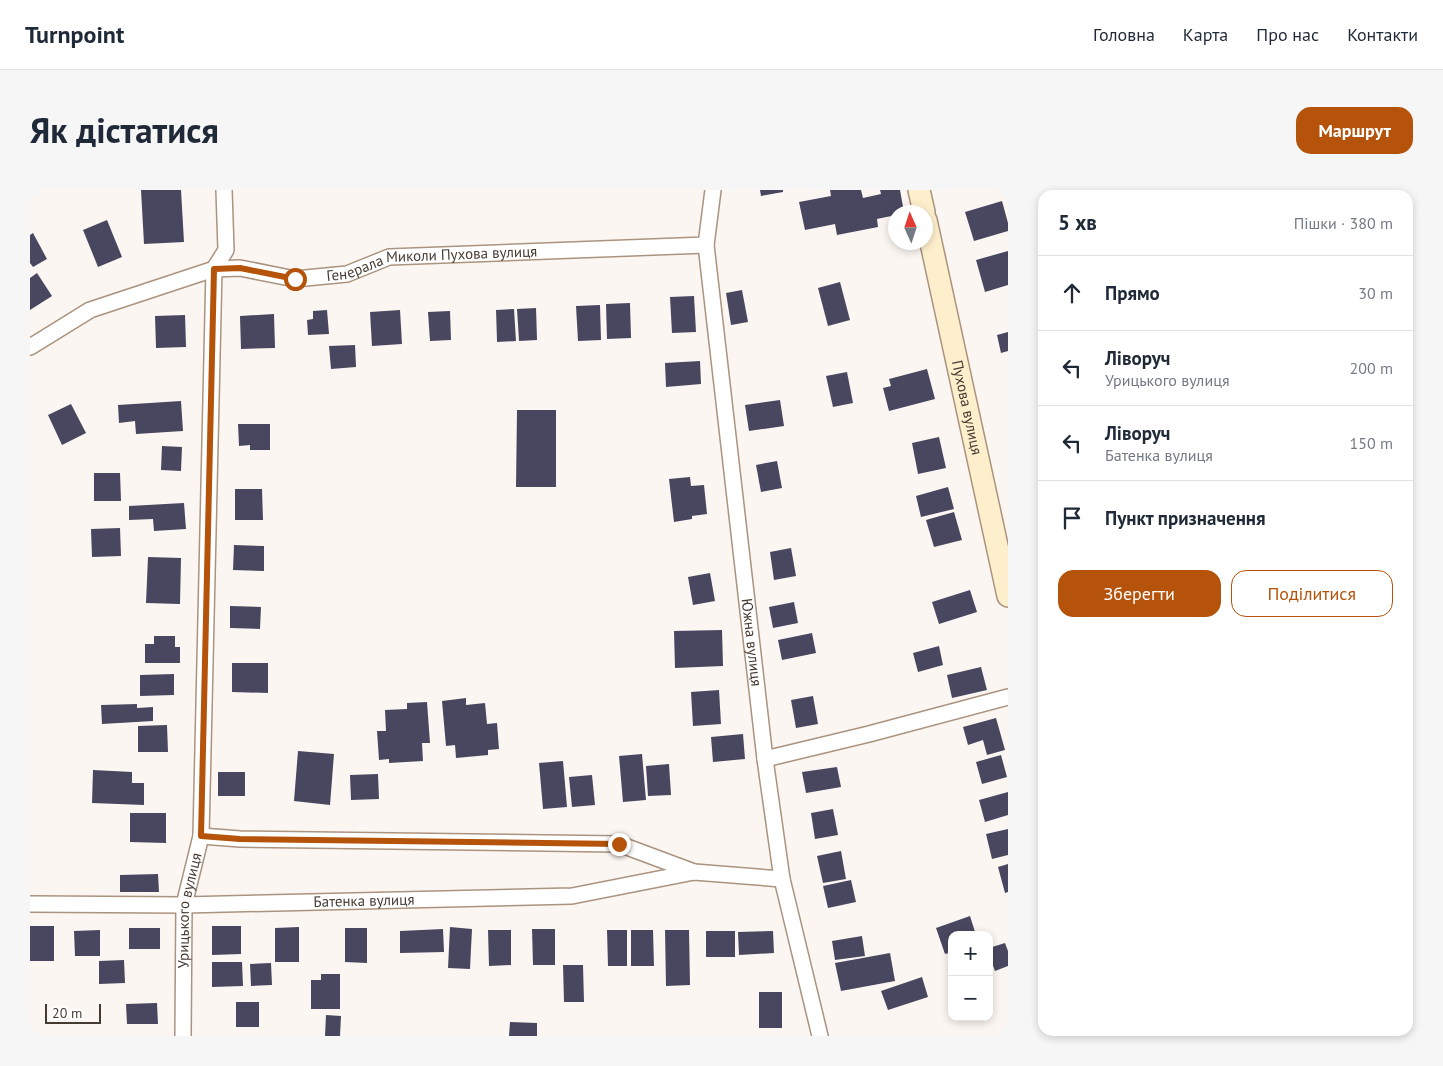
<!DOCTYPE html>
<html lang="uk">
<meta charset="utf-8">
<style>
body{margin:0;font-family:"PT Sans",sans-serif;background:#f6f6f7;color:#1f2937}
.controls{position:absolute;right:15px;bottom:15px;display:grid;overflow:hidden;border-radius:10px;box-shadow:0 2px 8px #0003}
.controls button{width:45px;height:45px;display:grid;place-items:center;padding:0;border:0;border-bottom:1px solid #e0e1e3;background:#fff;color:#1f2937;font:25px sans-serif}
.compass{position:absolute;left:858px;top:15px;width:45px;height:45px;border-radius:50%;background:#fff;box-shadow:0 2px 8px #0003;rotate:357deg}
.scale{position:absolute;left:15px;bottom:12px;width:56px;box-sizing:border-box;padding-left:5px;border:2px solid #453b32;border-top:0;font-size:14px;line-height:18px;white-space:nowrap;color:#453b32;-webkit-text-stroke:4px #fff;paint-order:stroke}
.stop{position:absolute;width:15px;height:15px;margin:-11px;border:4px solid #b45309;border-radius:50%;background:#fff}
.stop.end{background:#b45309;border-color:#fff;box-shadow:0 1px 5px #0008}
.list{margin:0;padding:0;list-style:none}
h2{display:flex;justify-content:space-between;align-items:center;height:65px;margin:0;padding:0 20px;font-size:21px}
h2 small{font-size:16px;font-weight:400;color:#747a83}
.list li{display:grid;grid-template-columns:32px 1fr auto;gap:15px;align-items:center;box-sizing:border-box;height:75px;padding:0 20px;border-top:1px solid #e0e1e3}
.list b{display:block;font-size:19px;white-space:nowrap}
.list p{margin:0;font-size:16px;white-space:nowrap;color:#747a83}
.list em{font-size:16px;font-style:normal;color:#747a83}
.actions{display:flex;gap:10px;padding:15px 20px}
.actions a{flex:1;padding:11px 0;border:1px solid #b45309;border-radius:15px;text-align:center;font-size:18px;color:#b45309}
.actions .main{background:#b45309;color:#fff}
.icon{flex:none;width:28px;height:28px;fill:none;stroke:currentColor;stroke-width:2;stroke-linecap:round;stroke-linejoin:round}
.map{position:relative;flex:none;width:978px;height:846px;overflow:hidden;border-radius:15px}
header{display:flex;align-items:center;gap:30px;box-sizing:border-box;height:70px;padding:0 25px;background:#fff;border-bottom:1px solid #e0e1e3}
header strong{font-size:24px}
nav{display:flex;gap:28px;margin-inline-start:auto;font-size:18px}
.intro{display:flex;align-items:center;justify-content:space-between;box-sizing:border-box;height:120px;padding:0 30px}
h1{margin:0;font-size:35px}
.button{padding:12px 22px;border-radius:15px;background:#b45309;color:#fff;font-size:18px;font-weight:700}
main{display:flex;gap:30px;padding:0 30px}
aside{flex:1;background:#fff;border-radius:15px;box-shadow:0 2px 8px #0003}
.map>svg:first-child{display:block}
.building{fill:#48475f}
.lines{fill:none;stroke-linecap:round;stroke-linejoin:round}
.minor-casing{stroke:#aa937f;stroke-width:18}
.secondary-casing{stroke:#aa937f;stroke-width:24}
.minor{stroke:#fff;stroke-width:15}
.secondary{stroke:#feefcc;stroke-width:21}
.route{stroke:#b45309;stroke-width:6}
.labels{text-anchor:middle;stroke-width:5;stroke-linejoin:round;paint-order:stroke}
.street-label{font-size:15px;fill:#453b32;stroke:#fff}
</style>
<header>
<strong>Turnpoint</strong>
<nav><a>Головна</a><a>Карта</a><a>Про нас</a><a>Контакти</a></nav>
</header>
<div class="intro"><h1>Як дістатися</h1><a class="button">Маршрут</a></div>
<main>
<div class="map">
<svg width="978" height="846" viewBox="0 0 978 846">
<rect width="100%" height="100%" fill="#fcf6f2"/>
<g class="building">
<polygon points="111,0 151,0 154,52 114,54"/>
<polygon points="730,0 753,0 753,2 731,6"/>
<polygon points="800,0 831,0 833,8 851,4 850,0 870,0 874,22 866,22 866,25 847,29 848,37 807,45 805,34 775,40 769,12 801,6"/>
<polygon points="972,11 978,33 978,41 944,51 935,22"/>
<polygon points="77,30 92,67 68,77 53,40"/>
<polygon points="3,43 17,69 3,77 0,73 0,45"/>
<polygon points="978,61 978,95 955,102 946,70"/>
<polygon points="7,83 22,106 0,120 0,88"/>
<polygon points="810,92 820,130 798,136 788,98"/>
<polygon points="712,100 718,132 701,135 696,103"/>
<polygon points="664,106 666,142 642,143 640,107"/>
<polygon points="600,113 601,148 577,149 576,114"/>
<polygon points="570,115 571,150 548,151 546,116"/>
<polygon points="506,118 507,150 489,151 487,119"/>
<polygon points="484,119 486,151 467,152 466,120"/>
<polygon points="297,120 299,144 278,145 277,130 283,129 283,121"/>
<polygon points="370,120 372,154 342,156 340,122"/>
<polygon points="420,121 421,150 400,151 398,122"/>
<polygon points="244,124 245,158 211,159 210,126"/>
<polygon points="155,125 156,157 126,158 125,126"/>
<polygon points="978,142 978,161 971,163 967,145"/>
<polygon points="325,155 326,177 301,179 299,156"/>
<polygon points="670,171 671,194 636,197 635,173"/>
<polygon points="897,179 905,209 859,221 853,198 861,196 859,189"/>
<polygon points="817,182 823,213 803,217 796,186"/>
<polygon points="750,210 754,236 719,241 715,215"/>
<polygon points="151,211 153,241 106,244 105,231 89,233 88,215"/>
<polygon points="41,214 56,243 32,255 18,225"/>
<polygon points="487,220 526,220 526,297 486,297"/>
<polygon points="208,234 240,234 240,260 220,260 220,255 209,256"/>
<polygon points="909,247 916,278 888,284 882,253"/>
<polygon points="132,256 152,257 151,281 131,280"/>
<polygon points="747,271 752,298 731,302 726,275"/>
<polygon points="64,283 90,283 91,311 64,311"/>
<polygon points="660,287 661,296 674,295 677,324 662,326 662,329 644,332 639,289"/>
<polygon points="918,297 924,319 891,327 886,306"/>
<polygon points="205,299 232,299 233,330 205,330"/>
<polygon points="154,313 156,339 124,341 123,329 99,330 99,316"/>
<polygon points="924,322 932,350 904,357 896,330"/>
<polygon points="90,338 91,366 62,367 61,339"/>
<polygon points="204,355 234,356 234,381 203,380"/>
<polygon points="761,358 766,386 744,390 740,362"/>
<polygon points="118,367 151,368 150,414 116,413"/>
<polygon points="680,383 685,411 663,415 658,387"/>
<polygon points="940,400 947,422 909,434 902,412"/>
<polygon points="764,412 768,433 743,438 739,417"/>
<polygon points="200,416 231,417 230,439 200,438"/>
<polygon points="692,440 693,476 645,478 644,441"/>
<polygon points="782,443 786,463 752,470 748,450"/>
<polygon points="124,446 145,446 145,457 150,457 150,473 115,473 115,454 124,454"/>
<polygon points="909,456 913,475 888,482 883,463"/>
<polygon points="202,473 238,473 238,503 202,502"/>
<polygon points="951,477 957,500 922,508 917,485"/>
<polygon points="144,484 144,505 110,506 110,485"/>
<polygon points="689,500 691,534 663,536 661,502"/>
<polygon points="783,506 788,534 766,538 761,510"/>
<polygon points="436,508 436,515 455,513 457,534 467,533 469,559 458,560 458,565 426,568 425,555 416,556 412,511"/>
<polygon points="397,512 400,553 392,553 393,571 359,573 359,569 349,570 347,541 356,541 355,520 377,519 377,513"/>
<polygon points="107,514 107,518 123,517 123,531 72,534 71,515"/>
<polygon points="966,528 975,560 957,565 953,550 938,555 933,537"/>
<polygon points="137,535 138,562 108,562 108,536"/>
<polygon points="713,544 715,569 683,572 681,547"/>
<polygon points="268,561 304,564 300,615 264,611"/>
<polygon points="612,564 616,610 593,612 589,566"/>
<polygon points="971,565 977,587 952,594 946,572"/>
<polygon points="533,571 537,617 513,619 509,573"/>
<polygon points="639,574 641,605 618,606 616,576"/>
<polygon points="807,577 811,597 776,603 772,582"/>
<polygon points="63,580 102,582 102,593 114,593 114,615 62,613"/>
<rect x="188" y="582" width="27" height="24"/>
<polygon points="348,584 349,609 321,610 320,585"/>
<polygon points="562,585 565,615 542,617 539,587"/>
<polygon points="978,602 978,625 955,632 949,610"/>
<polygon points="803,619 808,645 785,649 781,623"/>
<polygon points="100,623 136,623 136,653 100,652"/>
<polygon points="978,639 978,665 962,669 956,644"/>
<polygon points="811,661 816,689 793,693 787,666"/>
<polygon points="978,674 978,702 975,703 968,677"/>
<polygon points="128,684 129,702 90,702 90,685"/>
<polygon points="821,690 826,712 798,718 793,696"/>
<polygon points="940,726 946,745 922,745 922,762 915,764 906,738"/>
<rect x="0" y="736" width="24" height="35"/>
<polygon points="182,736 211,736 211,764 182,765"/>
<polygon points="269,737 269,772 245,772 245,738"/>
<polygon points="420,737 442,739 440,779 418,778"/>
<rect x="99" y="738" width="31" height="21"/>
<polygon points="315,738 337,738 337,773 315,772"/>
<polygon points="413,739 414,762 370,763 370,741"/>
<polygon points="502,739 525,739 525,775 503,775"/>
<polygon points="70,740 70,766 45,766 44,741"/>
<polygon points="458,740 481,740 481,775 459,776"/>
<polygon points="577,740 597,740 597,776 578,776"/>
<polygon points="601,740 623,740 624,776 601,776"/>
<polygon points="635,740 659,740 660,795 636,796"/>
<rect x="676" y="741" width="29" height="26"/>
<polygon points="743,741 744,763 709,765 708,742"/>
<polygon points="832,746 835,766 805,770 802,751"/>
<polygon points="975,753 978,761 978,776 965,781 959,765 959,758"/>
<polygon points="860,763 865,791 811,801 805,773"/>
<polygon points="94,770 95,793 69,794 69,771"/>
<polygon points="182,772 212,772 213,796 182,797"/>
<polygon points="241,773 242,795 221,796 220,774"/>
<polygon points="533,775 553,775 554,812 534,812"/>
<polygon points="291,784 310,784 310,819 281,819 281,790 291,790"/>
<polygon points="892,787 898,807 858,820 851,801"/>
<rect x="729" y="802" width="23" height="36"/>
<rect x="206" y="812" width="23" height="25"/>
<polygon points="127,813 128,834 97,834 96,814"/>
<polygon points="296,825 311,826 310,846 295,846"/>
<polygon points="480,832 507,833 507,846 479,846"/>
</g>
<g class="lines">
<g class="minor-casing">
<g id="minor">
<path id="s1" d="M676,55L735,569L752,689L790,846"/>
<path id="s2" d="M0,157L60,120L184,79L210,78L265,89L317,84L359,67L676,55L683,0"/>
<polyline points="735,569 839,544 978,507"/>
<polyline points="171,646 210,649 589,654 664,682"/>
<path id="s3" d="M0,714L154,715L542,706L664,682L752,689"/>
<path id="s4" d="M153,846L154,715L171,646L184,79L196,60L194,0"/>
</g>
</g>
<g class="secondary-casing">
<g id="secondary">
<polyline points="889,0 894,22"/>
<path id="s5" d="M896,30L978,406"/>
</g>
</g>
<use href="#minor" class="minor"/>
<use href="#secondary" class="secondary"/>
</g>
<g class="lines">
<polyline class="route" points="265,89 210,78 184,79 171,646 210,649 589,654"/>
</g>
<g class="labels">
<g class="street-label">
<text dy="5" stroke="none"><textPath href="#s2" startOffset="422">Генерала Миколи Пухова вулиця</textPath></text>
<text dy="5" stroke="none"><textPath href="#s5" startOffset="192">Пухова вулиця</textPath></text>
<text dy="5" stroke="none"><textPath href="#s1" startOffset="400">Южна вулиця</textPath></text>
<text dy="5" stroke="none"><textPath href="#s3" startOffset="334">Батенка вулиця</textPath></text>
<text dy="5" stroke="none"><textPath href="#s4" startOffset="126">Урицького вулиця</textPath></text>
</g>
</g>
</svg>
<div class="controls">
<button>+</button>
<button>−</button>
</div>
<svg class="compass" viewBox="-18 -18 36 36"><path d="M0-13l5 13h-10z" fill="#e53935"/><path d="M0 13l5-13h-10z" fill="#747a83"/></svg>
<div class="scale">20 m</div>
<div class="stop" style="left:265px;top:89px"></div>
<div class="stop end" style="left:589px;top:654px"></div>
</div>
<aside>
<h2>5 хв<small>Пішки · 380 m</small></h2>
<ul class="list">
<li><svg class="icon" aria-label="ahead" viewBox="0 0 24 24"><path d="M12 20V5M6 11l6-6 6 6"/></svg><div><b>Прямо</b></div><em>30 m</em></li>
<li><svg class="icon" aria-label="left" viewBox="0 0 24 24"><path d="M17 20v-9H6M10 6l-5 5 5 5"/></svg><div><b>Ліворуч</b><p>Урицького вулиця</p></div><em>200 m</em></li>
<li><svg class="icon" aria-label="left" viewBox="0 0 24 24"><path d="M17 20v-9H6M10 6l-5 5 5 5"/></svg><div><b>Ліворуч</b><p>Батенка вулиця</p></div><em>150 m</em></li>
<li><svg class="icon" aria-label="arrive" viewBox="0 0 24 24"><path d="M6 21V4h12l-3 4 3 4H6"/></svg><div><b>Пункт призначення</b></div></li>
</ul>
<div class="actions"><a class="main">Зберегти</a><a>Поділитися</a></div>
</aside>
</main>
